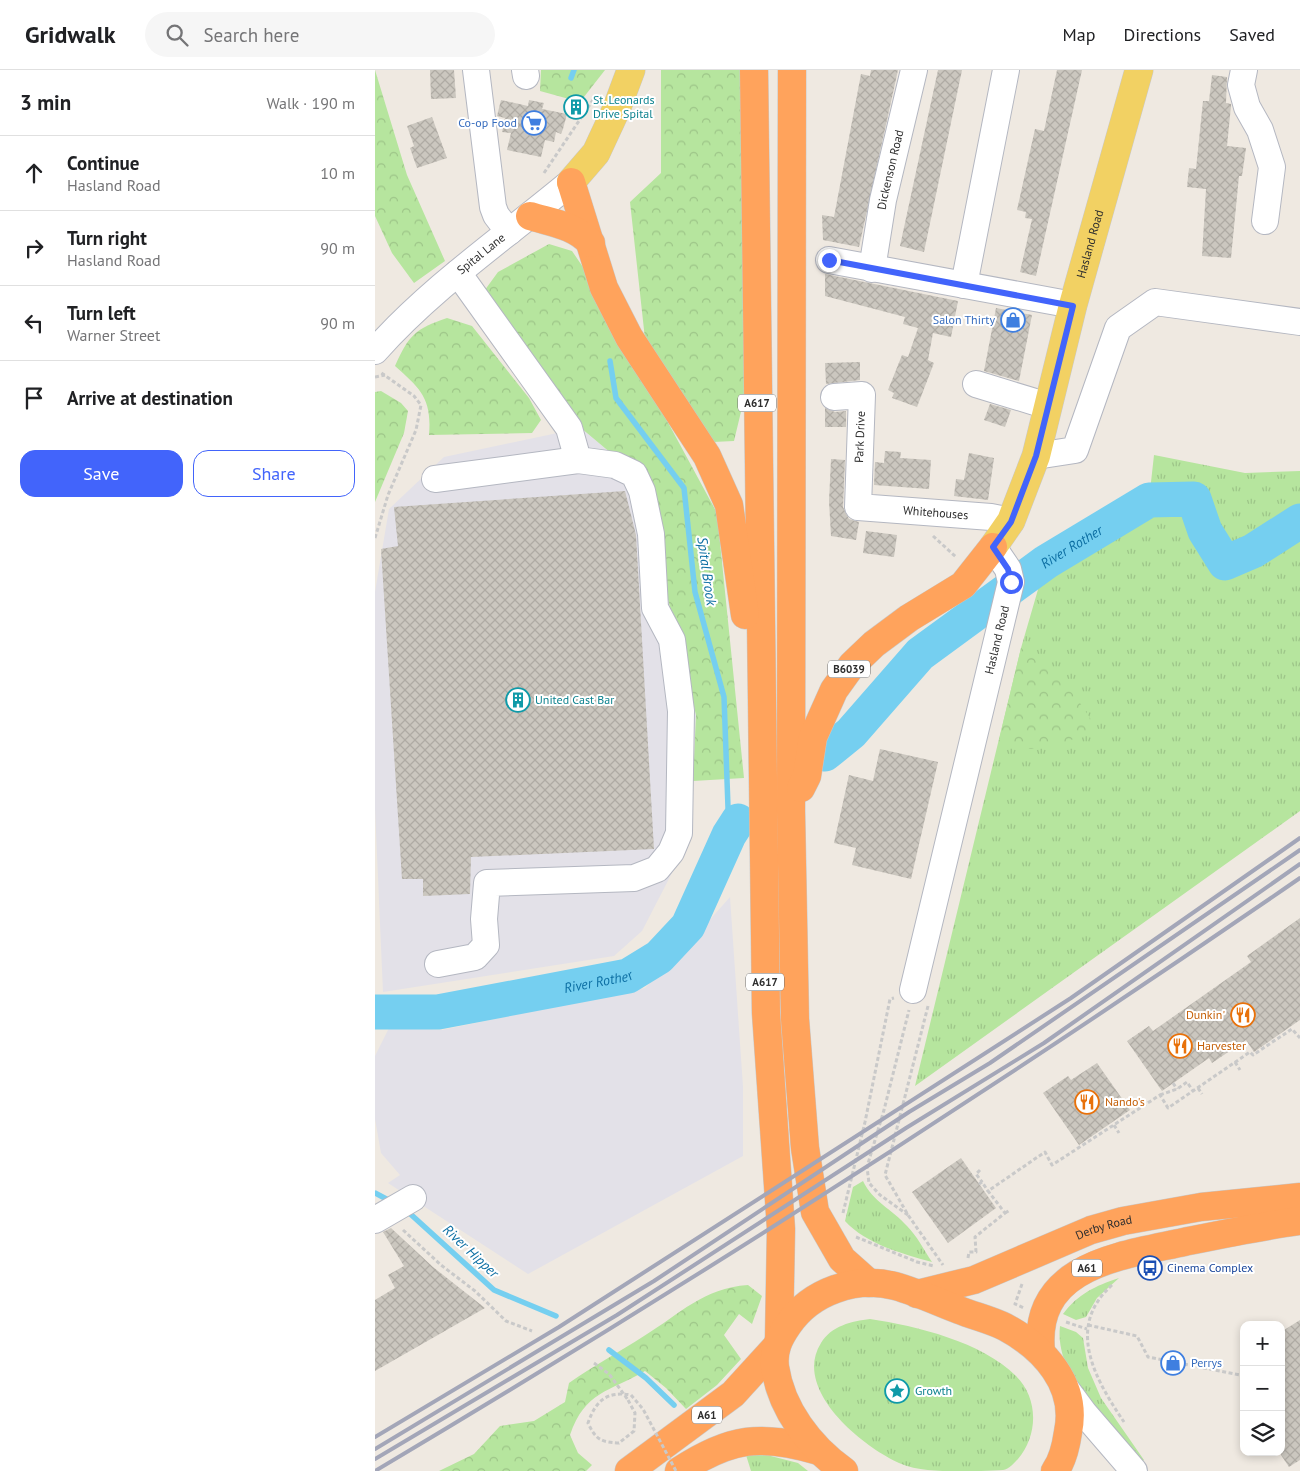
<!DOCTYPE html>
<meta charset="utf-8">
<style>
body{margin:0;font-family:"PT Sans",sans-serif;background:#f6f6f6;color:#202124}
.controls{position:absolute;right:15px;bottom:15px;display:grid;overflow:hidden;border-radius:10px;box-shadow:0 2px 8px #0003}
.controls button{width:45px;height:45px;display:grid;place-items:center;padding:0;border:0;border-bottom:1px solid #e0e0e0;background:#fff;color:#202124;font:25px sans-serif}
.stop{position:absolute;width:15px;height:15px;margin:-11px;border:4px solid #4264fb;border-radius:50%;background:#fff}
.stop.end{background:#4264fb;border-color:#fff;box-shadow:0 1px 5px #0008}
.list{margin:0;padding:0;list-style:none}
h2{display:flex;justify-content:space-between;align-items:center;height:65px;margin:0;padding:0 20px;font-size:21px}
h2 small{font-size:16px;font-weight:400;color:#757577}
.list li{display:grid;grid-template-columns:32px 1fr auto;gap:15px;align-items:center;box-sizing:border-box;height:75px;padding:0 20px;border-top:1px solid #e0e0e0}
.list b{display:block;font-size:19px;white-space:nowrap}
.list p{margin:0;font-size:16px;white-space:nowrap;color:#757577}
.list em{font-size:16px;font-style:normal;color:#757577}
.actions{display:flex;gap:10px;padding:15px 20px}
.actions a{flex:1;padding:11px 0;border:1px solid #4264fb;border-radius:15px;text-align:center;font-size:18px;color:#4264fb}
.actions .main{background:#4264fb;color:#fff}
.icon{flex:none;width:28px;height:28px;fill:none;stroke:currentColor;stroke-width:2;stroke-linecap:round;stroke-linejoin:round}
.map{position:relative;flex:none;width:925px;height:1401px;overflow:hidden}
header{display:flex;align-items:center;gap:30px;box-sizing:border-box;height:70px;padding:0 25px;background:#fff;border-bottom:1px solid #e0e0e0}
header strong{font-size:24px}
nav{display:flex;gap:28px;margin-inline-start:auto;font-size:18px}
.search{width:350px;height:45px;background:#f6f6f6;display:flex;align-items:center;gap:12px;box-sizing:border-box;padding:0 18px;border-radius:28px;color:#757577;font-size:19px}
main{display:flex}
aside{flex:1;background:#fff}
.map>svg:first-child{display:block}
.industrial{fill:#e3e1e8}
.grass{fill:url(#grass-tufts)}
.forest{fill:url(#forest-crowns)}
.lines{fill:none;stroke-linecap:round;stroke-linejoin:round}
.stream{stroke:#75cff0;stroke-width:5.5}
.river{stroke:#75cff0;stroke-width:35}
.building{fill:url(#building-cross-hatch)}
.minor-casing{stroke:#b4b7c1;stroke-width:28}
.major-casing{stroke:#c9c9c9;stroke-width:29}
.highway-casing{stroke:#c9c9c9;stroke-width:29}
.path{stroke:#c9c9c9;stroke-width:3;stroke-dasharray:4 2.5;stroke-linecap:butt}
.minor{stroke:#fff;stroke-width:26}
.major{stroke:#f2d163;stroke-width:28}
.highway{stroke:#ffa35c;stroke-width:28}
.rail{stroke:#a3a6b8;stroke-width:4}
.path-bridge{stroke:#c9c9c9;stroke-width:3;stroke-dasharray:4 2.5;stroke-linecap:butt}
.route{stroke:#4264fb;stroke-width:6}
.labels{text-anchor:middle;stroke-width:4;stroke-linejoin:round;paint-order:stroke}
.shield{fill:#fff;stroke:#6d6d6d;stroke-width:1}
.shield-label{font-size:11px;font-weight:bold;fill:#2e2e2e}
.culture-label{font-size:12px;fill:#0d838f;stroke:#fff;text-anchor:start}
.shop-label{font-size:12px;fill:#366cbe;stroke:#fff;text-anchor:end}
.street-label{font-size:12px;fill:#2e2e2e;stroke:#fff}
.food-label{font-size:12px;fill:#c56008;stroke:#fff;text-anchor:start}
.transit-label{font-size:12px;fill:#164399;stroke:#fff;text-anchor:start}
.water-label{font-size:14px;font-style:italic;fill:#0d6fa3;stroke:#fff}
</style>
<header>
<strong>Gridwalk</strong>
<div class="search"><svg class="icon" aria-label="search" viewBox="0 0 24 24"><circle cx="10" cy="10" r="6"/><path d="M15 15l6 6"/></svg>Search here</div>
<nav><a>Map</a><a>Directions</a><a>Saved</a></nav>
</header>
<main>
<aside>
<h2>3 min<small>Walk · 190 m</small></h2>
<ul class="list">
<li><svg class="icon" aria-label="ahead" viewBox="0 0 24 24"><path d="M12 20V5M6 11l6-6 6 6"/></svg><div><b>Continue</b><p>Hasland Road</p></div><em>10 m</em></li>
<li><svg class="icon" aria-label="right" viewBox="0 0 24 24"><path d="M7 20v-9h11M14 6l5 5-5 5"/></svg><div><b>Turn right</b><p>Hasland Road</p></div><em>90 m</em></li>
<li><svg class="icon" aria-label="left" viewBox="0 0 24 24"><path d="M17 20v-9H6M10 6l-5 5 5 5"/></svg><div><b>Turn left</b><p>Warner Street</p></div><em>90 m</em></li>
<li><svg class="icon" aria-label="arrive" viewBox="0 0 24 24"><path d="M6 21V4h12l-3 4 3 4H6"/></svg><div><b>Arrive at destination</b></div></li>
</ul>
<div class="actions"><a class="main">Save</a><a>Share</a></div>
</aside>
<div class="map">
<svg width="925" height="1401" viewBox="0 0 925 1401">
<defs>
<pattern id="grass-tufts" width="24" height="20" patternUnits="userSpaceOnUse" patternTransform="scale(1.25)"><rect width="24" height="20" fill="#b6e59e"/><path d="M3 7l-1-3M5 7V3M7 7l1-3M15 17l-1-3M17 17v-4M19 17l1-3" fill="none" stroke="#9dc588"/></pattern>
<pattern id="forest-crowns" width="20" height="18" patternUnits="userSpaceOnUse" patternTransform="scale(1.25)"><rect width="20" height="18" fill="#b6e59e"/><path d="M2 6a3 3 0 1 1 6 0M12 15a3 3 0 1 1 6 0" fill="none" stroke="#9dc588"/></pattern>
<pattern id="building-cross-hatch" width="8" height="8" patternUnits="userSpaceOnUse" patternTransform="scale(1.25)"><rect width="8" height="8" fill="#cbc7bf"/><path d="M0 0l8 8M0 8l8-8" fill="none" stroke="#afaba4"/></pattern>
</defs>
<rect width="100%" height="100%" fill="#efe9e1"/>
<g class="industrial">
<polygon points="206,358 280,420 292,525 321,645 315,768 267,861 239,886 8,922 0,739 0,522 14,439 69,387"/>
<polygon points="355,827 368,1017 368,1086 153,1204 13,1113 25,1105 6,1083 0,1049 0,986 15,956 67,960 270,918 308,880"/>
</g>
<g class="grass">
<polygon points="779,385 870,403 925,401 925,741 540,1016 646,578 671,492 774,430"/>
<path d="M488,1111C498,1132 517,1139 532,1156C542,1166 549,1180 557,1192C528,1184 491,1174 470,1151L478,1117Z"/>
<path d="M744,1208L722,1228L711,1247L701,1250L688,1244C703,1224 720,1216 744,1208Z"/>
<path d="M495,1249C542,1256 607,1272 641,1306C664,1329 663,1365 643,1389C639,1393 634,1399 628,1400C616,1401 596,1401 583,1401C562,1401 543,1401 524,1393C486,1376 417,1319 446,1273C456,1256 477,1251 495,1249Z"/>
<path d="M685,1256L701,1262L708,1268L713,1298L726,1328L769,1390L764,1394C734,1358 679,1306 685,1256Z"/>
<polygon points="388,1384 423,1393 433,1401 376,1401 371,1385"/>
</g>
<g class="forest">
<polygon points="0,0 32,105 70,191 39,213 17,183 0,146"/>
<polygon points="166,0 230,0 205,32 165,21"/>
<polygon points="286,0 367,0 370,325 359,371 338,372 271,278 255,132 286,103"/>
<polygon points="174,174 197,181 212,203 342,443 369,708 318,711 321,645 292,525 280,420 206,358 107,224 123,202"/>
<path d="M72,248L97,256L154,328L166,350L157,363L54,365C57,329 46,319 20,296C34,265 40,259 72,248Z"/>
<polygon points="6,321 26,333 33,341 29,363 0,432 0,322"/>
<polygon points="646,578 691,612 721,657 683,677 654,679 624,670"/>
<path d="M373,1215L387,1226L377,1254L364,1244L349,1265L366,1289L342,1315L311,1339L291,1318L270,1301C234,1322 210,1321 195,1365L203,1383L217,1395L211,1401H64L99,1384L125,1356L159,1351L190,1332L194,1313C218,1296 244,1282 269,1266C305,1244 328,1218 373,1215Z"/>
</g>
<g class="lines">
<g class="stream">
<polyline points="196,8 199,0"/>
<polyline points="235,291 241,328 309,418 320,522 349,627 354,765"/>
<polyline points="0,1123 17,1132"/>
<polyline points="31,1140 119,1220 181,1246"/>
<polyline points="234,1280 271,1308 299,1335"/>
</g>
<g class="river">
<path id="s1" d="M450,684L476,663L545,584L671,492L774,430L819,429L830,461L850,493L878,481L925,451"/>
<path id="s2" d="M0,942H63L253,906L284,887L313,856L354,765L363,751"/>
</g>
</g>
<g class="building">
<polygon points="55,0 79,0 81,28 56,29"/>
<polygon points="496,0 523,0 484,177 448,170 447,145 459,147 486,4 495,6"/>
<polygon points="563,0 587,0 549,182 525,176"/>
<polygon points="682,0 707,0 661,206 645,202 657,149 650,148 651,142 642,140 660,59 669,61"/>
<polygon points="837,5 852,7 851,33 856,34 856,36 852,76 871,78 867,106 864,106 856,188 827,186 831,119 812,117 814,98 821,99 828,31 834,31"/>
<polygon points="126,30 153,36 154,30 169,33 167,39 192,44 188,59 186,64 181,62 179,72 170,70 166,87 132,80 136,63 127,62 130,48 122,46"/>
<polygon points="57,47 72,88 42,98 35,78 39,76 32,56"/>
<polygon points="450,204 583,231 576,267 558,263 553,290 559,293 542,337 517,328 519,323 513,320 527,285 533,287 543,258 528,254 530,247 450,226"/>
<polygon points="621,238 657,245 644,311 609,301"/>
<polygon points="485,292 485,310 451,314 450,293"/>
<polygon points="615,334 636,340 630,357 609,350"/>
<polygon points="450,338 460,342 471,341 471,357 450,357"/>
<polygon points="510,381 526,382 525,388 556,390 554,419 499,415 500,392 509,393"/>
<polygon points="594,383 619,388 613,430 579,426 581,409 589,410"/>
<polygon points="456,389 470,390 468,437 474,449 484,452 481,470 456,466 454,431"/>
<polygon points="250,421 261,465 279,779 96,787 95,824 48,826 48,809 27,809 6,479 23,476 19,437"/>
<polygon points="491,461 522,465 519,487 488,483"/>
<polygon points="505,679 563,692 536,809 477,795 481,778 459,773 474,705 498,711"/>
<polygon points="925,848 925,950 879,982 871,970 837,993 834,988 787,1021 752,971 774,956 778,961 876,892 872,886"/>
<polygon points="722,993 755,1040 704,1075 668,1023 693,1006 696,1010"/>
<polygon points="586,1088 621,1138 573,1173 537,1122"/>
<polygon points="16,1158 58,1197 110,1238 0,1301 0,1230 20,1218 13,1205 29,1196 8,1162"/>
<polygon points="925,1250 925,1390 914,1397 906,1385 906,1262"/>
</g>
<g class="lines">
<g class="minor-casing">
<g id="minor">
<polyline points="101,0 118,137 121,145 134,162"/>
<polyline points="150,0 151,6"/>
<polyline points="869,0 866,15 872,37 885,60 897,97 890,151"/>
<polyline points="454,190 698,235"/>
<path id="s3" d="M497,199L508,130L539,0"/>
<polyline points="589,215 631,0"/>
<path id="s4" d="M0,281C57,217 130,167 196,112"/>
<polyline points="601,314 673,336"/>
<path id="s5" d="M459,327L487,325L483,437L616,447L636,451"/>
<polyline points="661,386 700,380 743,258 780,232 925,252"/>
<polyline points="60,409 203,390"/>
<polyline points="63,894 100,887 111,875 109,849 112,813 259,808 282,799 296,782 304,763 306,641 297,570 280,538 276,464 267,421 259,404 240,395 203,390 194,358 83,203"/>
<path id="s6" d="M538,920L636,512L633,499L618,477"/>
<polyline points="0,1150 38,1128"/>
<polyline points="692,1320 709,1343 759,1401"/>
</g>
</g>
<g class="major-casing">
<g id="major">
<polyline points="196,112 221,83 241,40 256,0"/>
<path id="s7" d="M618,477L636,451L661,386L698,235L764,0"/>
</g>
</g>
<g class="highway-casing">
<g id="highway">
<polyline points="379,0 391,943 406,1159 404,1269"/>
<polyline points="417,0 416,742 420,949 430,1078 440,1142 467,1189 494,1213"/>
<polyline points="196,112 229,218 254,267 332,386 354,435 370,545"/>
<path d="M155,146C178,153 199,155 216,173"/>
<polyline points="426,718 432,706 438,667 459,620 477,595 499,574 534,548 588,515 618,477"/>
<path id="s8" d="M542,1224L599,1210L716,1160L748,1151L826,1137L925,1127"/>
<path d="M666,1282C657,1195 745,1186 809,1172C848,1164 886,1156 925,1151"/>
<polyline points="254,1401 358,1324 400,1278"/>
<path d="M304,1401C356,1367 385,1364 444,1381"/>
<path d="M469,1401C435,1377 406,1339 400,1297C398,1280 404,1268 413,1255C436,1221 481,1206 520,1216C542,1222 563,1232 584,1240C599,1246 616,1250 630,1257C669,1278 703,1315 693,1362C691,1376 688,1390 680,1401"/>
</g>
</g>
<g class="path">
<polyline points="169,103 220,27"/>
<polyline points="0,307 10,305"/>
<polyline points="558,466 581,487"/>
<polyline points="0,468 13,425 41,360 46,335 39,326 5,302"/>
<polyline points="553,936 510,1105 533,1145 568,1195"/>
<polyline points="860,992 865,1000"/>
<polyline points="798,1013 802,1019"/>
<polyline points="823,1018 827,1024"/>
<polyline points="785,1025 802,1019 812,1012 818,1021"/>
<polyline points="739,1055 744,1063"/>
<polyline points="605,1100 601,1104 607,1112"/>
<polyline points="604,1114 607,1112 613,1121"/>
<polyline points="468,1143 490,1052 515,929 519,928"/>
<polyline points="630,1143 635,1140"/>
<polyline points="533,1145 505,1125 494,1113 492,1097 509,1040 534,940"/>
<polyline points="28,1160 66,1195 100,1221 131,1251 157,1261"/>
<polyline points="481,1167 542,1192 559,1196"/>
<polyline points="593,1188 594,1182 601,1182 600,1167 630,1143 613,1121 670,1082 677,1095 785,1025 793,1038 875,982 878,985 917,959 925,968"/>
<polyline points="647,1214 640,1234 649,1238"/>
<path d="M737,1215C690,1257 720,1309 749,1352"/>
<polyline points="691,1252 712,1259"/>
<polyline points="713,1255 762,1266 773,1287 865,1305"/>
<polyline points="219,1293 234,1304 253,1330"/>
</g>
<use href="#minor" class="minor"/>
<use href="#major" class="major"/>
<use href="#highway" class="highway"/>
<g class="rail">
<polyline points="0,1367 184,1257 696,928 925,768"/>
<polyline points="0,1379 279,1211 534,1042 615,993 925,780"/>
<polyline points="0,1389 242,1245 531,1058 669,973 925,794"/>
<path d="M0,1401C315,1214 623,1016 925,808"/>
</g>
<path class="path-bridge" d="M253,1330L260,1343L259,1361L244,1373C226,1372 221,1370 213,1353C221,1330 232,1321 256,1325L268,1339L301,1401"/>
</g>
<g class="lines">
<polyline class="route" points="454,190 698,236 661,386 636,452 618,477 633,499 636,512"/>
</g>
<defs>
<g id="building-ring" transform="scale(1.25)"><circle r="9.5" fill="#fff" stroke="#0f9aa8" stroke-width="1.5"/><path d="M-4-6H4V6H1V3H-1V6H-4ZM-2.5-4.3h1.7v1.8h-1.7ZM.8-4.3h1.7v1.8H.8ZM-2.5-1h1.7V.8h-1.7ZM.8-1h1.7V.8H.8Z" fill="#0f9aa8"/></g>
<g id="supermarket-ring" transform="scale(1.25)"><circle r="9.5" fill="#fff" stroke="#3f7fe0" stroke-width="1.5"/><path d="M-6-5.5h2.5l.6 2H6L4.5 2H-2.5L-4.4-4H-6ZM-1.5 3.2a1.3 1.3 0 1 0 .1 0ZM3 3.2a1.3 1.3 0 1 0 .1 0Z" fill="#3f7fe0"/></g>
<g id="shop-ring" transform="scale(1.25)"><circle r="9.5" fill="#fff" stroke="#3f7fe0" stroke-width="1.5"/><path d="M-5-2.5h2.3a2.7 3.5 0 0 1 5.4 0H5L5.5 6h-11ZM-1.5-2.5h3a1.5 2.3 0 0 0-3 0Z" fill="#3f7fe0"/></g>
<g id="restaurant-ring" transform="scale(1.25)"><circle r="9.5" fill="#fff" stroke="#e8710a" stroke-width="1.5"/><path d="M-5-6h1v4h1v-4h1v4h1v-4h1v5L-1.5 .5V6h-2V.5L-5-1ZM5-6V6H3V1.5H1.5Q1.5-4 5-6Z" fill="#e8710a"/></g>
<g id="bus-ring" transform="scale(1.25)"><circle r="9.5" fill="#fff" stroke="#1a4fb4" stroke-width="1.5"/><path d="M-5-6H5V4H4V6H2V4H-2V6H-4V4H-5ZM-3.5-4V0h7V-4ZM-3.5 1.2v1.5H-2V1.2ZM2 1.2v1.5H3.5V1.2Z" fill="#1a4fb4"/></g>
<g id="sight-ring" transform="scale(1.25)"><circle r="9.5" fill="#fff" stroke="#0f9aa8" stroke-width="1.5"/><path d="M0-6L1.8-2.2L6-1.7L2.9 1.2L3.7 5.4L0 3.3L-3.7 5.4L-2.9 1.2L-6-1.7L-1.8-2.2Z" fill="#0f9aa8"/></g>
</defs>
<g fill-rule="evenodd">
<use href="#building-ring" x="201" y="37"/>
<use href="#supermarket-ring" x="159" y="53"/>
<use href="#shop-ring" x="638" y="250"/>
<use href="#building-ring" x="143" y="630"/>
<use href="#restaurant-ring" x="868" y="945"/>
<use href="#restaurant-ring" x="805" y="976"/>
<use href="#restaurant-ring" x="712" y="1032"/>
<use href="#bus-ring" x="775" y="1198"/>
<use href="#shop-ring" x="798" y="1293"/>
<use href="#sight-ring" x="522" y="1321"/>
</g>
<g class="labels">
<g class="shield">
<rect x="363" y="324.5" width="38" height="17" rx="4"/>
<rect x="453" y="590.5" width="42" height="17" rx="4"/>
<rect x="371" y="903.5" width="38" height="17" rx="4"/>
<rect x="697" y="1189.5" width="30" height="17" rx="4"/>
<rect x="317" y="1336.5" width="30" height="17" rx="4"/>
</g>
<g class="shield-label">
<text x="382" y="337">A617</text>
<text x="474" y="603">B6039</text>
<text x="390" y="916">A617</text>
<text x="712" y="1202">A61</text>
<text x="332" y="1349">A61</text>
</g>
<g class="culture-label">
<text x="218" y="34">St. Leonards<tspan x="218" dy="14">Drive Spital</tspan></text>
<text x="160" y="634">United Cast Bar</text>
<text x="540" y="1325">Growth</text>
</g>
<g class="shop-label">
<text x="142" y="57">Co-op Food</text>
<text x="620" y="254">Salon Thirty</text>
<text x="816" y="1297" text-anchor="start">Perrys</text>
</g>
<g class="street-label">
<text dy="4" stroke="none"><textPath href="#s3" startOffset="101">Dickenson Road</textPath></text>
<text dy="4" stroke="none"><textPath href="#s7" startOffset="320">Hasland Road</textPath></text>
<text dy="4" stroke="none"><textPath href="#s4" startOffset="144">Spital Lane</textPath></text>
<text transform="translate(485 367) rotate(-88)" y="4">Park Drive</text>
<text dy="4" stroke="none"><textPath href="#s5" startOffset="218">Whitehouses</textPath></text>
<text dy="4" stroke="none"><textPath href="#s6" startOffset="360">Hasland Road</textPath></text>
<text dy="4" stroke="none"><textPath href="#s8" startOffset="199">Derby Road</textPath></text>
</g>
<g class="food-label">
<text x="850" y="949" text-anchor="end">Dunkin'</text>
<text x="822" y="980">Harvester</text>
<text x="730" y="1036">Nando's</text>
</g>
<g class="transit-label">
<text x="792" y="1202">Cinema Complex</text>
</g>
<g class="water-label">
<text dy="5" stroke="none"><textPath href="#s1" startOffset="324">River Rother</textPath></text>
<text transform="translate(332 501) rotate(82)" y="5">Spital Brook</text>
<text dy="5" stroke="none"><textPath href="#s2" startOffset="226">River Rother</textPath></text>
<text transform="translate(96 1181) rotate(43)" y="5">River Hipper</text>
</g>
</g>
</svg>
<div class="controls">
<button>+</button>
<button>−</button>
<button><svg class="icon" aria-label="layers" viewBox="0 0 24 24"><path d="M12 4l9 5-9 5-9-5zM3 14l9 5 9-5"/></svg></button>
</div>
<div class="stop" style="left:636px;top:512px"></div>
<div class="stop end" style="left:454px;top:190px"></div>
</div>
</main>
